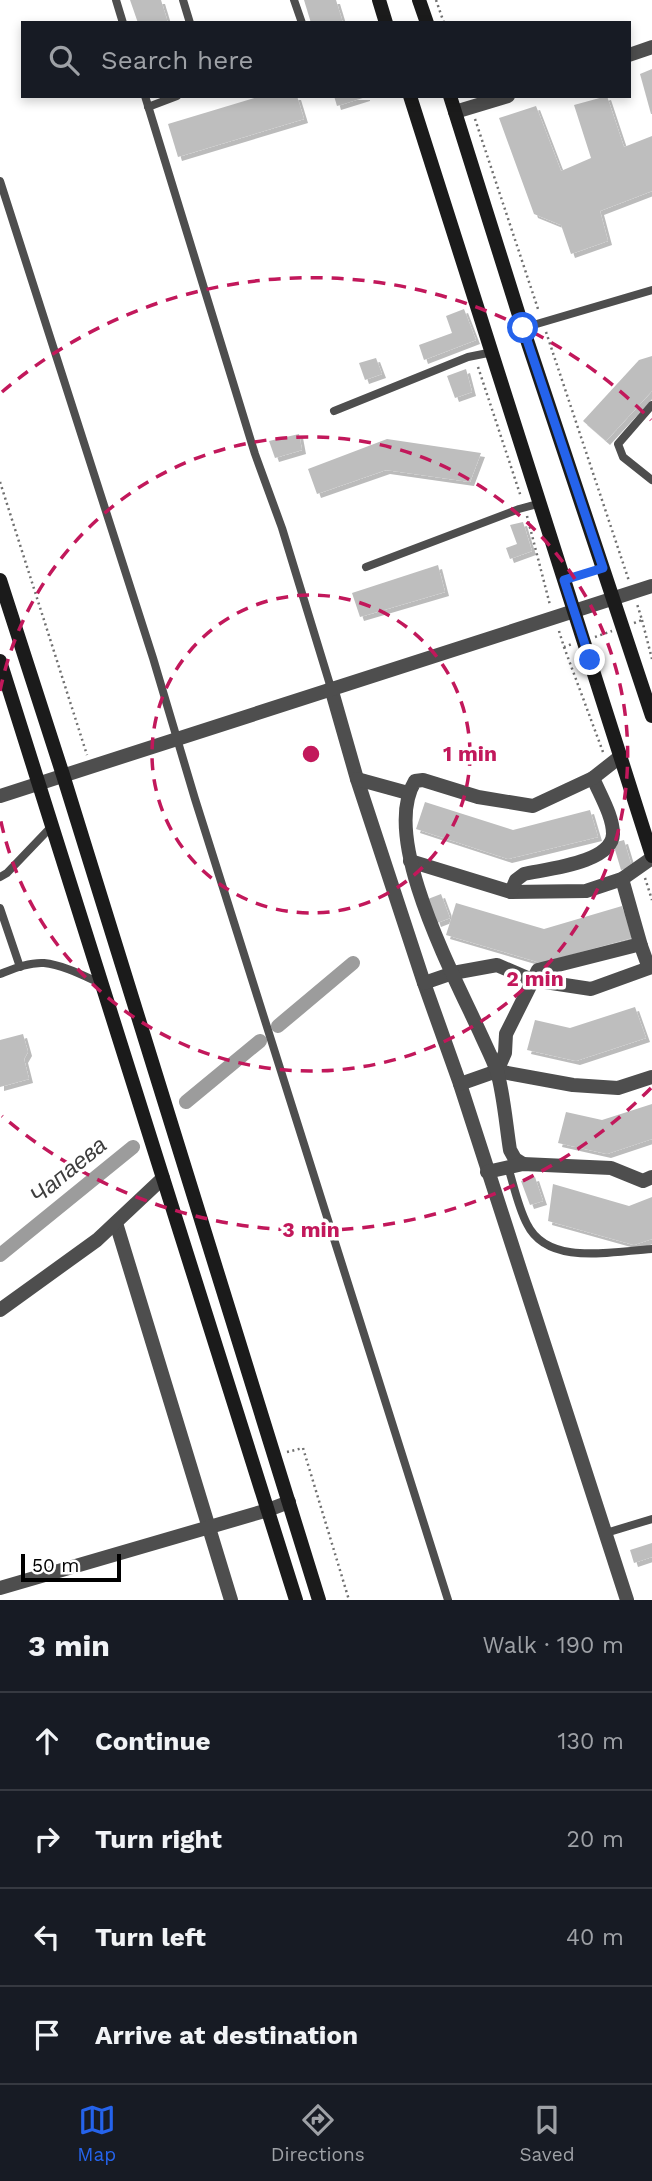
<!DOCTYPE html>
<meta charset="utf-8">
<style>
body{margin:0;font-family:"Work Sans",sans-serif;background:#20242c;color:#f1f3f6}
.scale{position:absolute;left:21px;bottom:18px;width:100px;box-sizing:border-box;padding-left:7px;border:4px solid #000;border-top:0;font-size:19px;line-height:24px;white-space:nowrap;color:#000;-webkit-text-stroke:5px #fff;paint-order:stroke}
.stop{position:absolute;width:21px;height:21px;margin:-16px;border:5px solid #2563eb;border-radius:50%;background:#fff}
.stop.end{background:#2563eb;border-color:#fff;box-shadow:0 2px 7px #0008}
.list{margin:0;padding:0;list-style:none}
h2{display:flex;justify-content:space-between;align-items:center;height:91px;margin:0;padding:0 28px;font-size:30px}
h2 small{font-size:23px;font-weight:400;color:#9ea1a6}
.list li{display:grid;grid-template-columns:46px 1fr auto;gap:21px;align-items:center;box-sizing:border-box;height:98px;padding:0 28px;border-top:2px solid #363941}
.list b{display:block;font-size:26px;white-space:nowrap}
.list em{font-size:23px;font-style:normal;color:#9ea1a6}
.icon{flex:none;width:38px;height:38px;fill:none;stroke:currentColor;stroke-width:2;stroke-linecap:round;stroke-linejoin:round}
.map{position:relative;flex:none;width:652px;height:1600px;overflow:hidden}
.search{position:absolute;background:#171b24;box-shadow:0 4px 10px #0003;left:21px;right:21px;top:21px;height:77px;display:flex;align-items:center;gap:18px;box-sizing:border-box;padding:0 24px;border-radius:0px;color:#9ea1a6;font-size:26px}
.sheet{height:483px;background:#171b24}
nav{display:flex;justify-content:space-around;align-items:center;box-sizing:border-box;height:98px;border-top:2px solid #363941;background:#171b24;font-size:19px;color:#9ea1a6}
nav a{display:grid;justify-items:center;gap:4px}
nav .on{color:#2563eb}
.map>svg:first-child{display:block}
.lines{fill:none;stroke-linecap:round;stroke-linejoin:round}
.canal{stroke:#9c9c9c;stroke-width:14}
.building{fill:#bebebe;filter:url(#shadow)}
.path{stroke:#707070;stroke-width:2.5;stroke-dasharray:2 3.5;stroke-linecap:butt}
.lane{stroke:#4e4e4e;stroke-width:8}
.street{stroke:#4e4e4e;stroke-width:14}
.secondary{stroke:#1b1b1b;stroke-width:14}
.route{stroke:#2563eb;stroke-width:9}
.ring{fill:none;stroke:#c2185b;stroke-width:3.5;stroke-dasharray:12 9}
.labels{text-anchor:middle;stroke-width:7;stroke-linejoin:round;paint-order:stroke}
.water-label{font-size:23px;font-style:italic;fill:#3d3d3d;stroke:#fff}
.centre{fill:#c2185b;stroke:#fff;stroke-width:3.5}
.ring-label{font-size:21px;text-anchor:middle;font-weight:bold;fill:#c2185b;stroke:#fff;stroke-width:7;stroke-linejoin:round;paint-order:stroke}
</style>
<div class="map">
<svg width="652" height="1600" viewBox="0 0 652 1600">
<defs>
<filter id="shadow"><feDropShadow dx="4" dy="4" stdDeviation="0" flood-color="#0004"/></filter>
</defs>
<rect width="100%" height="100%" fill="#fff"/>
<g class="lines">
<g class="canal">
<polyline points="278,1026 353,963"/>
<polyline points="186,1102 260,1041"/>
<polyline points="0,1255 133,1147"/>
</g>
</g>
<g class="building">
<polygon points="130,0 161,0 168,23 138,23"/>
<polygon points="304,0 336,0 343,23 311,23"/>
<polygon points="652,69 652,114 651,114 640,74"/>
<polygon points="261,96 297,96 304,119 178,157 168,124"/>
<polygon points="334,96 366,96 366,97 337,106"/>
<polygon points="607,96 624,147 652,136 652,191 600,211 608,241 571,254 561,225 534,214 499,118 536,106 561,171 591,158 574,105"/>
<polygon points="464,309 476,340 424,360 419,345 452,333 446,316"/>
<polygon points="652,356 652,391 606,441 583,421 639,360"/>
<polygon points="376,358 382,374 365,380 359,363"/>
<polygon points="466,369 472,392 455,398 447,376"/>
<polygon points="299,434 302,450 275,458 269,441"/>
<polygon points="387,439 481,453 470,482 386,470 317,494 308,469"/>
<polygon points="523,522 532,551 510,559 506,548 517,544 510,525"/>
<polygon points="438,565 445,592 360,617 352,593"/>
<polygon points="425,802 513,830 590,810 598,837 508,859 416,829"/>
<polygon points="624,840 632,867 621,870 613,843"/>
<polygon points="441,894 450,918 437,923 428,899"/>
<polygon points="456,903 544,929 622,906 632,938 541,963 446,935"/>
<polygon points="635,1007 646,1038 576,1061 527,1050 535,1020 570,1028"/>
<polygon points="23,1034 28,1052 24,1059 29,1079 0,1087 0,1040"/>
<polygon points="652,1104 652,1139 607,1154 558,1143 566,1112 602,1120"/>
<polygon points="535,1177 543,1201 530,1205 521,1181"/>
<polygon points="553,1184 629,1206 652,1197 652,1239 634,1245 548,1221"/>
<polygon points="652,1543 652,1557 634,1563 630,1550"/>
</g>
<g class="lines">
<g class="path">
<polyline points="436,0 444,23"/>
<polyline points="475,119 539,312"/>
<polyline points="546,332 629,581"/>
<polyline points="478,367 521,497"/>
<polyline points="0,482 87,755"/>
<polyline points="527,516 550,605"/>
<polyline points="578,576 591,572"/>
<polyline points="642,620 652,659"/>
<polyline points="634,623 642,620 637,604"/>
<polyline points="559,631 564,647 572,644"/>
<polyline points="595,637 612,631"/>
<polyline points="564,647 603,752"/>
<polyline points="645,878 652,900"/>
<polyline points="287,1452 303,1448 349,1600"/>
</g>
<g class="lane">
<polyline points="116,0 123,23"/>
<polyline points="183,0 190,23"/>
<polyline points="294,0 302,23"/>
<polyline points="145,96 255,454 282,528 331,688"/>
<polyline points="148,107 177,96"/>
<polyline points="0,181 153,658 195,799 448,1600"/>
<polyline points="523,328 652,290"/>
<polyline points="652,405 618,444 623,457 652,480"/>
<polyline points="334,411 468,357 493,352"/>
<polyline points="366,567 519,509 541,503"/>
<polyline points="0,877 7,873 52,826"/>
<polyline points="0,908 20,967"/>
<path d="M0,974C13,969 29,962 44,963C63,965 84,976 102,984"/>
<path d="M508,1167C514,1186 518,1207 527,1224C548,1267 614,1251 652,1249"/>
<polyline points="606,1533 652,1519"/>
</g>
<g class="street">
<polyline points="629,55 652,47"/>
<polyline points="455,112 508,96"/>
<polyline points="331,688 357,779 424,983 460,1084 627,1600"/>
<polyline points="357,779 408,793"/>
<polyline points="0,796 652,586"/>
<polyline points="410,861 511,892 586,891 622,879 652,858"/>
<polyline points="622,879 641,946"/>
<path d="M511,892L516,880L524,874C546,869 612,863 613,834C613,816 600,795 593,778"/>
<polyline points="424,983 453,973 497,965 532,980 591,989 649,968 641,946 637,945 538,970 506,1034 505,1053 497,1071"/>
<polyline points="460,1084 497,1071 573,1085 618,1088 652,1077"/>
<path d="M523,1164L515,1159L510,1150C506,1125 504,1096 497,1071C493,1060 487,1048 482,1037C456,979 379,839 415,781L423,780L478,797L533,806L593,778L621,756"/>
<polyline points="487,1172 523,1164 611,1168 643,1181 652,1177"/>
<polyline points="116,1223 231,1600"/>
<polyline points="0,1310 97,1240 163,1178"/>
<polyline points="0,1588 268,1510 289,1502"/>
</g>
<g class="secondary">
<polyline points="379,0 386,23"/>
<polyline points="419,0 427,23"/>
<polyline points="410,96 652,856"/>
<polyline points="450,96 523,328 652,716"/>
<polyline points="0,580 63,775 319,1600"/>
<polyline points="0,661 296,1600"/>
</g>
</g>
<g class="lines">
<polyline class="route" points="523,328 603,568 564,580 590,660"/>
</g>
<g class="ring">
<circle cx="311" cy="754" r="159"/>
<path d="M0 691A317 317 0 1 1 0 817"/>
<path d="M651 1088A476 476 0 0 1 2 1116M2 392A476 476 0 0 1 651 420"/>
</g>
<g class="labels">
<g class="water-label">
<text transform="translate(68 1170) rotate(-39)" y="8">Чапаева</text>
</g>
</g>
<circle cx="311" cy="754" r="10" class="centre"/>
<g class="ring-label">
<text x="470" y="761">1 min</text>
<text x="535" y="986">2 min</text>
<text x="311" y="1237">3 min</text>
</g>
</svg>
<div class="scale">50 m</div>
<div class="stop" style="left:523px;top:328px"></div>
<div class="stop end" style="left:590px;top:660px"></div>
<div class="search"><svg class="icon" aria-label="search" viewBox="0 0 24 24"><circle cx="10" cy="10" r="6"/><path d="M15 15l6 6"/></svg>Search here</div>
</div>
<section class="sheet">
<h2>3 min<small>Walk · 190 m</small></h2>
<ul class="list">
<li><svg class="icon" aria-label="ahead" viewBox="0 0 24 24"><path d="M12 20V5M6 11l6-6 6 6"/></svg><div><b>Continue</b></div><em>130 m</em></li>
<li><svg class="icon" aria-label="right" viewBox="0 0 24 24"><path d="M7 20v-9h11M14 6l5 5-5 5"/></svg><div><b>Turn right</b></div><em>20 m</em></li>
<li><svg class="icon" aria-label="left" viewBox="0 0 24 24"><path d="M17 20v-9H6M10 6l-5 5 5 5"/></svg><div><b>Turn left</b></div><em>40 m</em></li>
<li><svg class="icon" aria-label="arrive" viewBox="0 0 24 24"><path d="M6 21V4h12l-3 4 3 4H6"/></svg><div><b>Arrive at destination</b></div></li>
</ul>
</section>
<nav>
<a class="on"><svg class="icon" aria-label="map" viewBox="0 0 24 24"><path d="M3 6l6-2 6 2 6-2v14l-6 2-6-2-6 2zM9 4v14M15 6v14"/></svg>Map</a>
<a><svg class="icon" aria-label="directions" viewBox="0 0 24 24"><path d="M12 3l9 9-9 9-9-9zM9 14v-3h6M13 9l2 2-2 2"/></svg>Directions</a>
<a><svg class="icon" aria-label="saved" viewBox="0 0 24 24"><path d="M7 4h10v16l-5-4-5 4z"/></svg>Saved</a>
</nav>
